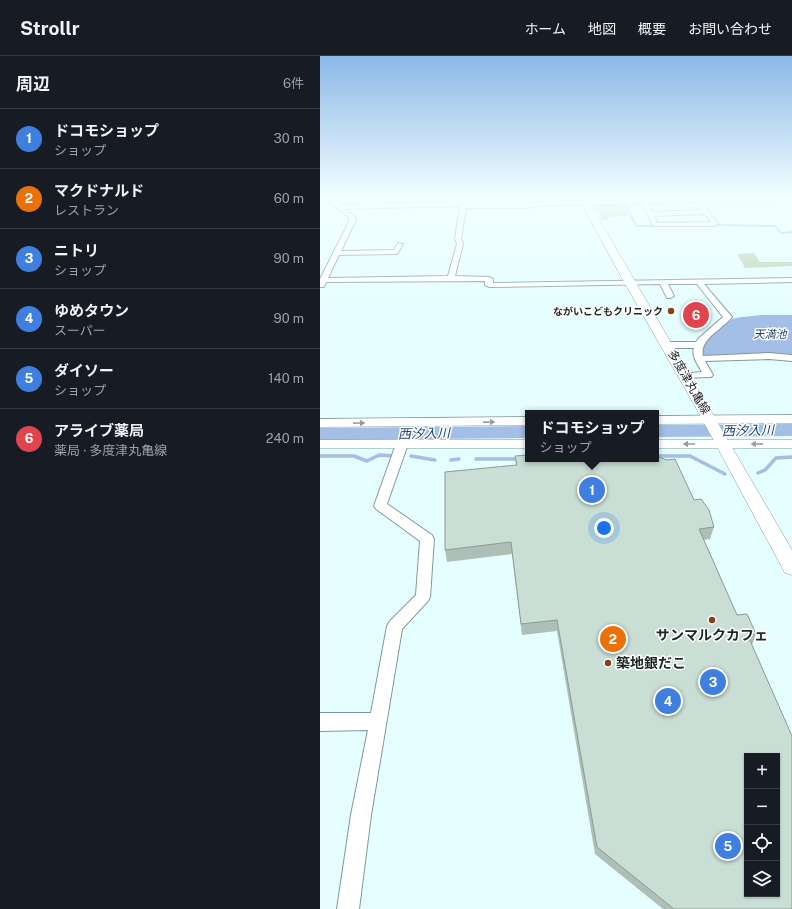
<!DOCTYPE html>
<html lang="ja">
<meta charset="utf-8">
<style>
body{margin:0;font-family:"Public Sans","Noto Sans JP",sans-serif;background:#242831;color:#f1f3f6}
.controls{position:absolute;right:12px;bottom:12px;display:grid;overflow:hidden;border-radius:0px;box-shadow:0 1px 3px #0004}
.controls button{width:36px;height:36px;display:grid;place-items:center;padding:0;border:0;border-bottom:1px solid #363941;background:#171b24;color:#f1f3f6;font:20px sans-serif}
.you{position:absolute;left:284px;top:472px;width:14px;height:14px;margin:-10px;border:3px solid #fff;border-radius:50%;background:#1a73e8;box-shadow:0 0 0 6px #1a73e833}
.badge{display:grid;place-items:center;width:26px;height:26px;border-radius:50%;background:#ea580c;color:#fff;font-size:13px;font-weight:700}
.pin{position:absolute;translate:-50% -50%;border:2px solid #fff;box-shadow:0 1px 4px #0006}
.popup{position:absolute;left:205px;top:354px;width:134px;height:52px;box-sizing:border-box;display:grid;place-content:center;border-radius:0px;background:#171b24;filter:drop-shadow(0 1px 3px #0005);font-size:13px;white-space:nowrap;color:#9ea1a6}
.popup b{font-size:15px;color:#f1f3f6}
.popup::after{content:'';position:absolute;left:50%;top:100%;margin-left:-8px;border:8px solid transparent;border-top-color:#171b24}
.list{margin:0;padding:0;list-style:none}
h2{display:flex;justify-content:space-between;align-items:center;height:52px;margin:0;padding:0 16px;font-size:17px}
h2 small{font-size:13px;font-weight:400;color:#9ea1a6}
.list li{display:grid;grid-template-columns:26px 1fr auto;gap:12px;align-items:center;box-sizing:border-box;height:60px;padding:0 16px;border-top:1px solid #363941}
.list b{display:block;font-size:15px;white-space:nowrap}
.list p{margin:0;font-size:13px;white-space:nowrap;color:#9ea1a6}
.list em{font-size:13px;font-style:normal;color:#9ea1a6}
.icon{flex:none;width:22px;height:22px;fill:none;stroke:currentColor;stroke-width:2;stroke-linecap:round;stroke-linejoin:round}
.map{position:relative;flex:none;width:472px;height:853px;overflow:hidden}
header{display:flex;align-items:center;gap:24px;box-sizing:border-box;height:56px;padding:0 20px;background:#171b24;border-bottom:1px solid #363941}
header strong{font-size:19px}
nav{display:flex;gap:22px;margin-inline-start:auto;font-size:14px}
main{display:flex}
aside{flex:1;background:#171b24}
.map>svg:first-child{display:block}
.green{fill:#bbd1b2}
.water{fill:#a3bee7}
.lines{fill:none;stroke-linecap:round;stroke-linejoin:round}
.stream-far1{stroke:#a3bee7;stroke-width:2}
.stream{stroke:#a3bee7;stroke-width:3.5}
.river{fill:#a3bee7;fill-rule:evenodd}
.minor-casing{stroke:#829999;stroke-width:2}
.tertiary-casing{stroke:#829999;stroke-width:1}
.secondary-casing{stroke:#829999;stroke-width:1}
.minor{fill:#fff;fill-rule:evenodd}
.tertiary{fill:#fff;fill-rule:evenodd}
.secondary{fill:#fff;fill-rule:evenodd}
.wall{fill:#adbfb7}
.building{fill:#c9ded5;stroke:#8d9b95;fill-rule:evenodd}
.oneway{fill:#999d9d}
.poi-dot{fill:#86401b;stroke:#fff;stroke-width:1.5}
.labels{text-anchor:middle;stroke-width:3;stroke-linejoin:round;paint-order:stroke}
.far-poi-label{font-size:10px;font-weight:bold;fill:#1d2626;stroke:#fff;text-anchor:end}
.far-water-label{font-size:11px;font-style:italic;fill:#1f4274;stroke:#fff}
.street-label{font-size:12px;fill:#1d2626;stroke:#fff}
.water-label{font-size:13px;font-style:italic;fill:#1f4274;stroke:#fff}
.near-poi-label{font-size:14px;font-weight:bold;fill:#1d2626;stroke:#fff}
</style>
<header>
<strong>Strollr</strong>
<nav><a>ホーム</a><a>地図</a><a>概要</a><a>お問い合わせ</a></nav>
</header>
<main>
<aside>
<h2>周辺<small>6件</small></h2>
<ul class="list">
<li><span class="badge" style="background:#3f7fe0">1</span><div><b>ドコモショップ</b><p>ショップ</p></div><em>30 m</em></li>
<li><span class="badge" style="background:#e8710a">2</span><div><b>マクドナルド</b><p>レストラン</p></div><em>60 m</em></li>
<li><span class="badge" style="background:#3f7fe0">3</span><div><b>ニトリ</b><p>ショップ</p></div><em>90 m</em></li>
<li><span class="badge" style="background:#3f7fe0">4</span><div><b>ゆめタウン</b><p>スーパー</p></div><em>90 m</em></li>
<li><span class="badge" style="background:#3f7fe0">5</span><div><b>ダイソー</b><p>ショップ</p></div><em>140 m</em></li>
<li><span class="badge" style="background:#e0444e">6</span><div><b>アライブ薬局</b><p>薬局 · 多度津丸亀線</p></div><em>240 m</em></li>
</ul>
</aside>
<div class="map">
<svg width="472" height="853" viewBox="0 0 472 853">
<rect width="100%" height="100%" fill="#e5feff"/>
<g class="green">
<polygon points="304,148 309,160 288,161 289,164 282,164 274,149"/>
<polygon points="434,197 440,206 472,206 472,210 425,212 417,198"/>
</g>
<polygon class="water" points="443,259 472,259 472,300 383,301 381,299 382,287 412,263 421,261"/>
<g class="lines">
<g class="stream-far1">
<polyline points="273,148 306,148 316,170 336,170"/>
<polyline points="392,169 455,170 461,177 472,176"/>
</g>
<g class="stream">
<polyline points="0,400 34,400 47,405 59,399 75,400"/>
<polyline points="91,400 115,404"/>
<polyline points="336,400 370,400 405,418"/>
<polyline points="156,403 208,403"/>
<polyline points="131,404 139,403"/>
<polyline points="438,417 445,414 456,402 472,401"/>
</g>
<g class="river">
<polygon points="472,368 472,380 336,381 336,369"/>
<polygon points="208,370 208,382 0,384 0,372"/>
</g>
<g class="minor-casing">
<g id="minor">
<path d="M6,143H13L21,149L139,146L145,148H207L212,146L360,143H461L458,145L382,146L398,168L395,170H333L322,147L213,150L208,152H146L141,183L143,188L135,220L169,221L173,223V227L472,222V226L384,228L412,261C403,273 379,283 383,300L449,297L472,299V305L449,303L385,305L393,319L391,321L362,322L360,320L362,318L382,316C378,309 371,300 374,292H347L343,289L347,286H376L379,282L403,261L377,228H348L354,240L350,242H347L340,228L169,231L165,229V225L6,226L4,231H0V223L30,164L28,161ZM376,146L382,154L332,156L328,147ZM140,150L135,183L137,188L128,220L8,222L19,199L76,198L78,197L83,188L78,187L74,194L21,195L36,164L33,159L25,153ZM385,158L391,166L337,167L334,160Z"/>
<polygon points="82,384 86,386 88,388 67,448 112,479 114,483 110,541 108,545 82,573 51,759 39,853 17,853 31,759 48,674 0,675 0,657 51,657 67,570 70,565 96,539 100,485 56,453 54,450 76,388 78,386"/>
</g>
</g>
<g class="tertiary-casing">
<g id="tertiary">
<polygon points="472,359 472,367 336,368 336,360"/>
<polygon points="208,361 208,369 0,371 0,363"/>
<rect x="0" y="384" width="208" height="8"/>
<rect x="336" y="384" width="136" height="8"/>
</g>
</g>
<g class="secondary-casing">
<polygon id="secondary" points="259,143 267,143 472,494 472,519 465,517 375,350 304,226"/>
</g>
<use href="#minor" class="minor"/>
<use href="#tertiary" class="tertiary"/>
<use href="#secondary" class="secondary"/>
</g>
<polygon class="wall" points="195,400 374,444 394,471 390,483 384,484 417,559 436,578 432,589 472,853 343,853 275,798 237,575 202,579 192,498 127,506 125,494 196,409"/>
<path class="building" d="M208,399V403H336V400L347,404L355,403L374,444L381,443L389,454L394,471L379,473L417,559L427,558L436,578L428,580L472,680V853H354L277,791L237,564L201,568L191,486L125,494V416L197,409L195,400ZM427,700H457V838H427Z"/>
<defs><path id="oneway-solid" d="M-6-.8H1V-3.2L6.5 0L1 3.2V.8H-6Z"/></defs>
<g class="oneway">
<use href="#oneway-solid" transform="translate(169 366) rotate(-1)"/>
<use href="#oneway-solid" transform="translate(39 367) rotate(-1)"/>
<use href="#oneway-solid" transform="translate(369 388) rotate(-180)"/>
<use href="#oneway-solid" transform="translate(437 388) rotate(179)"/>
</g>
<linearGradient id="sky" x2="0" y2="1"><stop stop-color="#8cb8e8"/><stop offset="0.54" stop-color="#f3ffff"/><stop offset="1" stop-color="#f3ffff" stop-opacity="0"/></linearGradient>
<rect width="472" height="263" fill="url(#sky)"/>
<g class="poi-dot">
<circle cx="351" cy="255" r="4"/>
<circle cx="392" cy="564" r="4"/>
<circle cx="288" cy="607" r="4"/>
</g>
<g class="labels">
<g class="far-poi-label">
<text x="343" y="259">ながいこどもクリニック</text>
</g>
<g class="far-water-label">
<text x="450" y="282">天満池</text>
</g>
<g class="street-label">
<text transform="translate(369 326) rotate(60)" y="4">多度津丸亀線</text>
</g>
<g class="water-label">
<text transform="translate(428 374) rotate(-1)" y="5">西汐入川</text>
<text transform="translate(104 377) rotate(-1)" y="5">西汐入川</text>
</g>
<g class="near-poi-label">
<text x="392" y="584">サンマルクカフェ</text>
<text x="296" y="612" text-anchor="start">築地銀だこ</text>
</g>
</g>
</svg>
<div class="controls">
<button>+</button>
<button>−</button>
<button><svg class="icon" aria-label="locate" viewBox="0 0 24 24"><circle cx="12" cy="12" r="6"/><path d="M12 2v4M12 18v4M2 12h4M18 12h4"/></svg></button>
<button><svg class="icon" aria-label="layers" viewBox="0 0 24 24"><path d="M12 4l9 5-9 5-9-5zM3 14l9 5 9-5"/></svg></button>
</div>
<div class="you"></div>
<div class="pin badge" style="left:272px;top:434px;background:#3f7fe0">1</div>
<div class="popup"><b>ドコモショップ</b>ショップ</div>
<div class="pin badge" style="left:293px;top:583px;background:#e8710a">2</div>
<div class="pin badge" style="left:393px;top:626px;background:#3f7fe0">3</div>
<div class="pin badge" style="left:348px;top:645px;background:#3f7fe0">4</div>
<div class="pin badge" style="left:408px;top:790px;background:#3f7fe0">5</div>
<div class="pin badge" style="left:376px;top:259px;background:#e0444e">6</div>
</div>
</main>
